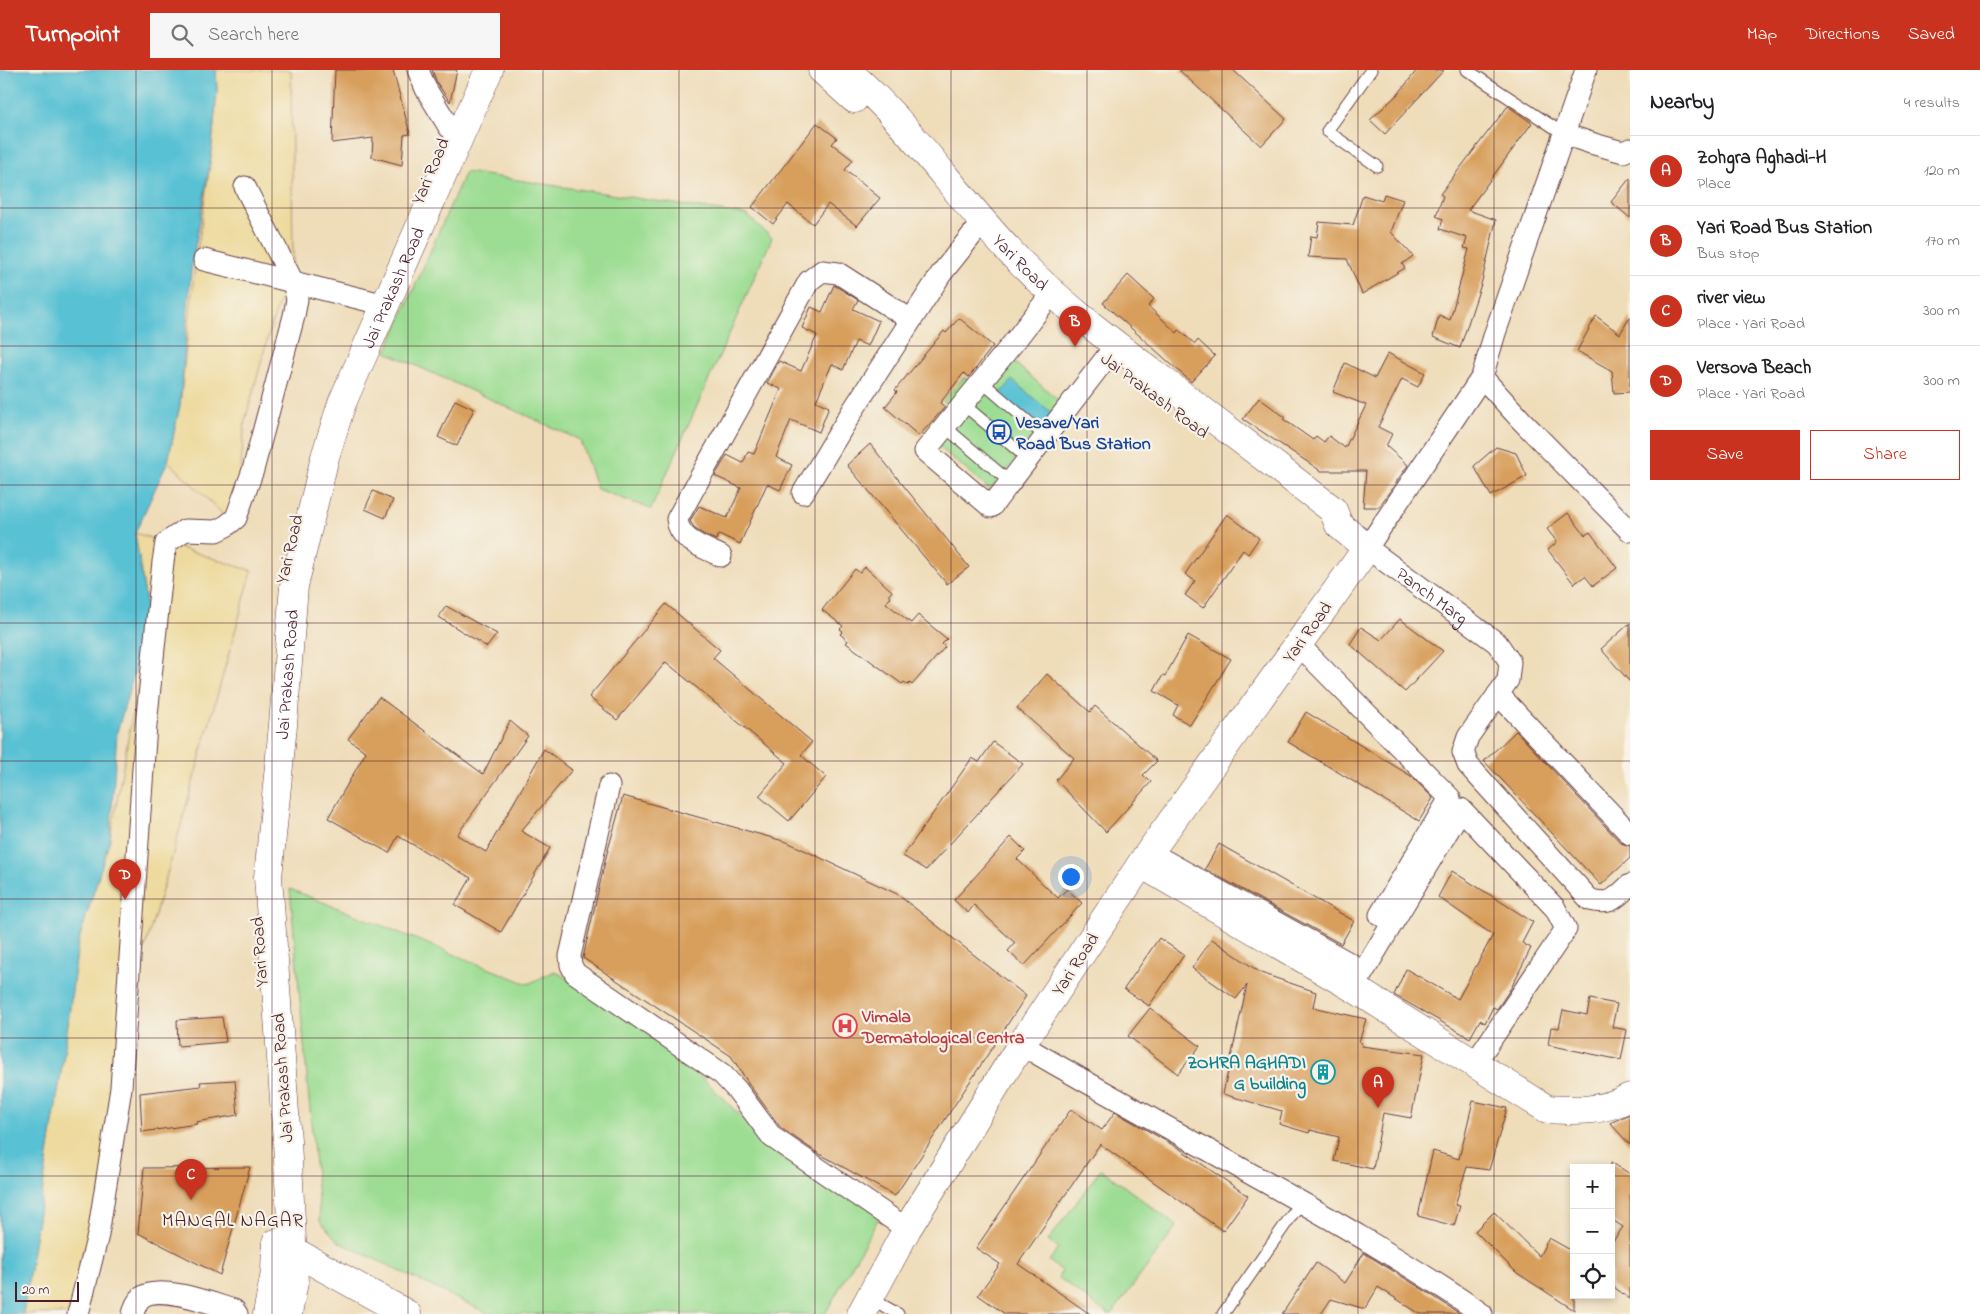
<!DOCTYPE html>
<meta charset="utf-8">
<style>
body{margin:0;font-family:"Indie Flower",sans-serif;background:#f6f6f6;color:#202124}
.controls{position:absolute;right:15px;bottom:15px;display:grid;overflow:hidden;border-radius:0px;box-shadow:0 2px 8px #0003}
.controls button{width:45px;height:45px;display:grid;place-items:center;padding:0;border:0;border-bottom:1px solid #e0e0e0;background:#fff;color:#202124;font:25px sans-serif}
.scale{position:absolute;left:15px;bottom:12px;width:64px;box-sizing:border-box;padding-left:5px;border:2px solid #4a1f2b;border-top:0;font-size:14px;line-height:18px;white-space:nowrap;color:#4a1f2b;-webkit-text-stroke:4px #f7f3e8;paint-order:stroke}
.you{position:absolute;left:1070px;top:806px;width:18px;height:18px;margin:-12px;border:4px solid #fff;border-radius:50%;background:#1a73e8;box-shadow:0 0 0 8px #1a73e833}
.badge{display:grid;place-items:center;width:32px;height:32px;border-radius:50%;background:#c8321e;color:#fff;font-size:16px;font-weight:700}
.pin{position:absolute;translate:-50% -41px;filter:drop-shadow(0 1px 2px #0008)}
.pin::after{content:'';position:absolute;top:26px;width:18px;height:15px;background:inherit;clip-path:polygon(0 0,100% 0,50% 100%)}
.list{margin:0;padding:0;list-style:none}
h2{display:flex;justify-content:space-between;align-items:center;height:65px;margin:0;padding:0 20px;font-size:21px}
h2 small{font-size:16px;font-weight:400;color:#757577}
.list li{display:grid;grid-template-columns:32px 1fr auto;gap:15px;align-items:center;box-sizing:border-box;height:70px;padding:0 20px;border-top:1px solid #e0e0e0}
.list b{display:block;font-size:19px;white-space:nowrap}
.list p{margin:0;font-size:16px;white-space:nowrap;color:#757577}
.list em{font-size:16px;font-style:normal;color:#757577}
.actions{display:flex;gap:10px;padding:15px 20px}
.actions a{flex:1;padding:11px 0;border:1px solid #c8321e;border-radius:0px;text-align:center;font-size:18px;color:#c8321e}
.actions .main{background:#c8321e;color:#fff}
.icon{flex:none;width:28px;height:28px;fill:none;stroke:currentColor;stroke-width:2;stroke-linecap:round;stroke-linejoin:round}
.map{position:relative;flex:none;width:1630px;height:1244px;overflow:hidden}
header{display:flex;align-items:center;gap:30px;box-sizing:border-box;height:70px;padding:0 25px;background:#c8321e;color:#fff}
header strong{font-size:24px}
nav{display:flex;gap:28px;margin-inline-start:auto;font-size:18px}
.search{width:350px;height:45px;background:#f6f6f6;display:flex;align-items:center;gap:12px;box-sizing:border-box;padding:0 18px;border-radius:0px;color:#757577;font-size:19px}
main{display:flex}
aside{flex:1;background:#fff}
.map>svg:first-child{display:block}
.green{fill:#9cdd93;stroke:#737e5f}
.sand{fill:#eeda9e;stroke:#9c7c64}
.water{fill:#58c1d4;stroke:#517080}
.building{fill:#d89f5b}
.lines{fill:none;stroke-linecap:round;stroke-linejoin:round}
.lane-casing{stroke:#633c40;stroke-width:13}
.street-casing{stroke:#633c40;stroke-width:23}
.secondary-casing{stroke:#633c40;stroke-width:29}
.lane{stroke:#fff;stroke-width:11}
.street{stroke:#fff;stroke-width:21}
.secondary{stroke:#fff;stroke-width:28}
.grid{fill:none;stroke:#4a1f2b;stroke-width:1;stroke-opacity:0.55}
.labels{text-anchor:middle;stroke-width:4.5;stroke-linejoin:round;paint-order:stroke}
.street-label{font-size:18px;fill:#4a1f2b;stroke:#f7f3e8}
.transit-label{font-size:18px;font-weight:bold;fill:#164399;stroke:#f7f3e8;text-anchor:start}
.health-label{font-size:18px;font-weight:bold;fill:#be3a42;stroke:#f7f3e8;text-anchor:start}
.culture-label{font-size:18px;font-weight:bold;fill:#0d838f;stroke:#f7f3e8;text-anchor:end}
.neighbourhood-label{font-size:19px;letter-spacing:1px;fill:#4a1f2b;stroke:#f7f3e8}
</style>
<header>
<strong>Turnpoint</strong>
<div class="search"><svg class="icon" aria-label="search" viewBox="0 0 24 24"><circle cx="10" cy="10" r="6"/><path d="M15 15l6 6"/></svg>Search here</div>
<nav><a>Map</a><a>Directions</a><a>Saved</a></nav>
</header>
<main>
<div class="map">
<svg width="1630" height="1244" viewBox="0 0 1630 1244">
<rect width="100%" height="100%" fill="#f7f3e8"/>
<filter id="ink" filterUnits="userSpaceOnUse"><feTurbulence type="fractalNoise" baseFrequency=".02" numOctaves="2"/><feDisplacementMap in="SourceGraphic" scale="10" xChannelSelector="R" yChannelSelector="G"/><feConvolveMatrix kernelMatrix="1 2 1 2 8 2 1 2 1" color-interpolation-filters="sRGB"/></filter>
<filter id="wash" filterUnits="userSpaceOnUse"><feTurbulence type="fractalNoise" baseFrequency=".0096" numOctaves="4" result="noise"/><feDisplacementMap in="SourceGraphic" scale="20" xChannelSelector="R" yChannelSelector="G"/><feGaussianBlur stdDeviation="1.12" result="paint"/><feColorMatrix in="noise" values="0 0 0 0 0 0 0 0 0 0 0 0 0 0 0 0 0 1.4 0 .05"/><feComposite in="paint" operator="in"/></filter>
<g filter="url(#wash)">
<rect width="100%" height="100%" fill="#efddba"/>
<g class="green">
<polygon points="465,102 747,145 772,168 651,439 597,419 580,370 386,282"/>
<polygon points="1002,282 1063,334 990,420 929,368 953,339 943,331 964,307 974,315"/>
<polygon points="290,819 528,914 555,901 667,973 784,1089 881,1144 825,1244 489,1244 339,1172 320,1151"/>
<polygon points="1101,1099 1177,1156 1112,1244 1108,1244 1058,1207 1062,1201 1049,1191 1058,1178 1048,1171"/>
</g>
<g class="sand">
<polygon points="216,0 291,0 293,192 271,256 245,351 239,419 228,449 168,391 180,335 195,197 211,87 217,20"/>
<polygon points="135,463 252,501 172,787 123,952 114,1064 72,1244 23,1244 65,977 78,873 110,769 149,552"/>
</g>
<g class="water">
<polygon points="0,0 216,0 217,20 211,87 191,200 180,335 168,391 135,463 149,552 117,662 110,769 78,873 65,977 23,1244 0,1244"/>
<polygon points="1012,310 1053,344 1039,361 999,326"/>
</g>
<g id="blocks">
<g class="building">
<polygon points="335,0 393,0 410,64 404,65 402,95 372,87 373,68 332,73"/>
<polygon points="432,0 457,0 450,32 437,13"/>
<polygon points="1179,0 1233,0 1286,49 1261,76"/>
<polygon points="1417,0 1444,0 1385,64 1370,50 1399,23"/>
<polygon points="1508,36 1532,53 1468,140 1496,150 1482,211 1460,278 1433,267 1439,245 1450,250 1469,179 1464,178 1467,168 1440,159 1443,149 1436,146 1443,126 1440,124"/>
<polygon points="817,53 837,68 832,74 853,90 845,100 880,128 857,156 828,134 813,154 788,134 773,154 752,137"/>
<polygon points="1630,108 1630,148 1611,132"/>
<polygon points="1384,124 1403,130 1391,162 1413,186 1402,194 1405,198 1362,224 1347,189 1308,187 1311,166 1317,167 1319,152 1353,155 1363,125 1382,131"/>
<polygon points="1128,205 1154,229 1148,236 1177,263 1179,260 1195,274 1198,270 1215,286 1191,312 1103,233"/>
<polygon points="834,215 858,230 853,239 879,251 868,276 856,271 843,300 832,294 816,331 829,337 819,362 791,350 776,387 792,395 780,420 767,414 740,474 719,464 716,470 705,465 695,459 690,451 699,436 727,448 741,418 715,406 727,385 743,393 748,382 754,384 781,319 767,313 779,291 801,301 817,265 802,258 811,237 822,242"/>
<polygon points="1596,246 1620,264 1630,247 1630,322 1614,323 1612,301 1577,281"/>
<polygon points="959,248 993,276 969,307 964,303 940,333 945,337 919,366 885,337 897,322 895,320 944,261 946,263"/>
<polygon points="1388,283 1425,303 1418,317 1402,309 1378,357 1392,364 1386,376 1408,395 1379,437 1363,437 1366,401 1321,401 1243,349 1259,328 1285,347 1283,349 1313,370 1316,366 1324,372 1329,366 1345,378 1366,335 1333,322 1345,293 1375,308"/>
<polygon points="455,330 474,339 457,376 438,367"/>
<polygon points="870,374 969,497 947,514 847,395"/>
<polygon points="1496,377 1516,383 1527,406 1491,426 1474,396"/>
<polygon points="373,421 393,430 385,448 365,439"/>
<polygon points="1568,443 1585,465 1590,462 1617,498 1593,516 1585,506 1574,514 1548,480 1557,472 1547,459"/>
<polygon points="1227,444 1259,468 1248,484 1243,480 1203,538 1185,525 1195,511 1185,504"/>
<polygon points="865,497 892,521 889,525 891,527 886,533 911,553 918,545 947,569 942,574 945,577 912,615 910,613 908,615 904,612 902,614 846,573 848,571 840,564 843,561 840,559 843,556 822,540 855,499 860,503"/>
<polygon points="666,534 720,580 713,588 812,672 801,685 826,707 789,751 759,726 787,693 666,592 617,650 589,627"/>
<polygon points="446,536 497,564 487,577 439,547"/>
<polygon points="1400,549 1443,581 1405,622 1350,574 1361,557 1381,570"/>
<polygon points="1630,553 1630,612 1601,579"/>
<polygon points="1188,565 1231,589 1190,655 1173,645 1178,635 1154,621 1163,605 1165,606"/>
<polygon points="1047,604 1090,642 1095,636 1157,691 1143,705 1151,712 1106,762 1056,710 1074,688 1017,638"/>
<polygon points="379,627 483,704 510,651 528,666 457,765 486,782 544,679 572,700 521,761 550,778 501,862 455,835 471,808 398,766 389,783 328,748 366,682 348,669"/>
<polygon points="1306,642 1411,706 1433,728 1419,751 1288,672"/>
<polygon points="1516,661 1621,773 1630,776 1630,788 1601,815 1484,691"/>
<polygon points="993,672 1023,694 926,800 903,786 972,688 979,692"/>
<polygon points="623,726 787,772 897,824 1026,926 895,1126 816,1082 781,1058 753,1020 731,986 583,888 606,787"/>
<polygon points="1011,767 1025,781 1017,789 1044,815 1058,828 1067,819 1082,833 1024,896 1008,881 1015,873 989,849 974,835 968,843 954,830"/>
<polygon points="1219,774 1354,851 1341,874 1205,799"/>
<polygon points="1452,801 1533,852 1522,873 1531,878 1511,918 1497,939 1493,937 1485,953 1480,950 1470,968 1394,925 1406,899 1458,929 1493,865 1438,827"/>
<polygon points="1159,868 1184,885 1149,936 1124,919"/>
<polygon points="1212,869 1261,903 1316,922 1313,937 1366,949 1359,972 1362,973 1361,976 1424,984 1411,1048 1383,1043 1373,1099 1334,1091 1339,1067 1310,1060 1309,1063 1279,1054 1282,1041 1223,1024 1247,915 1236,929 1192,898"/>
<polygon points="1590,929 1617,934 1612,957 1627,960 1621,990 1548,975 1551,957 1559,958 1563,940 1587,945"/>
<polygon points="1150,938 1200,976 1178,1004 1128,966"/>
<polygon points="222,947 226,972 178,976 177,950"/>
<polygon points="235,1010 238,1045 196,1052 197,1054 142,1062 140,1023 201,1016 200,1012"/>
<polygon points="1473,1031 1507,1038 1489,1100 1467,1097 1455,1135 1460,1136 1454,1156 1418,1146 1433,1081 1459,1089"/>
<polygon points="1071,1039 1102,1060 1115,1042 1180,1079 1248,1126 1223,1161 1100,1074 1018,1194 1090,1244 1005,1244 978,1225 1000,1194 976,1178"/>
<polygon points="1630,1044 1630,1075 1610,1053"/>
<polygon points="1611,1092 1630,1104 1630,1229 1611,1215 1611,1174 1623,1157 1611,1149"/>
<polygon points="250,1097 220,1205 138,1163 144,1098"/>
<polygon points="1494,1142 1539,1186 1549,1168 1574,1182 1574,1240 1517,1203 1475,1161"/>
<polygon points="1364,1183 1427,1222 1460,1244 1420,1244 1378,1217 1365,1239 1331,1229 1321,1244 1282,1244 1316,1193 1345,1213"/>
</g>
</g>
</g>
<g filter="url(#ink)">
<use href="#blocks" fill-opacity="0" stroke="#633c40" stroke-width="1"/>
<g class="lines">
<g class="lane-casing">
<g id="lane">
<polyline points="1371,0 1327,61 1377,96"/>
<polyline points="1467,0 1564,64"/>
<polyline points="982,312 1045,366"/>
<polyline points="963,334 1028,389"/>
<polyline points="945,357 1010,412"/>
<polyline points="870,1228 898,1244"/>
<polyline points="1223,1244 1301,1132"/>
</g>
</g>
<g class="street-casing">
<g id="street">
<polyline points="418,0 426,19 449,57 461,63"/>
<path id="s1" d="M1586,0L1495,263L1482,307L1367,478L1497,573L1510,592L1508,610L1468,667L1463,682L1468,695L1590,830C1612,835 1614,829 1630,815"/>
<polyline points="1564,64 1594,74 1623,82 1630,79"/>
<polyline points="204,190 386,235"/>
<polyline points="1052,223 1014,272 925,381 991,437 1116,275"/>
<polyline points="1482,307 1522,351 1630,461"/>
<polyline points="803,423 853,340 941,204 972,165"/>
<path d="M721,486C703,477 679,471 677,449L809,211L822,201L838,203L911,250"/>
<polyline points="1298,574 1450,728 1380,845"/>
<polyline points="1498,624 1630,764"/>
<polyline points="609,716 570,886 571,895 575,903 722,1004 737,1020 772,1067 907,1159"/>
<polyline points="1149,782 1351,894"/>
<polyline points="1355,919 1362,904 1461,739 1555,838 1566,859 1475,993"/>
<path d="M1019,978L1034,982C1139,1043 1247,1100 1351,1161C1396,1188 1440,1214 1482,1244"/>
<polyline points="78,1244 98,1165 121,1018 146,655 163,492 166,473 185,460 216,461 226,456 236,448 253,400 294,246 297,229 293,212 245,117"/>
<path d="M133,1244C135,1237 136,1232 142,1227C161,1214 213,1234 234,1240L237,1244"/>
</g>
</g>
<g class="secondary-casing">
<g id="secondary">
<polyline points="822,0 854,29"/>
<path id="s2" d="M846,0C912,55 958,130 1019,191C1062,235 1112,272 1161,309C1219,353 1276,396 1333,440L1339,455L1367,478L1141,794L1019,978L907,1159L861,1244"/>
<path d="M1141,794L1355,919L1547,1039C1576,1041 1603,1042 1630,1027"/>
<polyline points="279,1173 407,1244"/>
<polyline points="267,1244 275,1203 276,1173"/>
<path id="s3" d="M288,1244L294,1212L287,1071L268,807L283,655L294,516L325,387L342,333L489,0"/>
</g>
</g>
<use href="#lane" class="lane"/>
<use href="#street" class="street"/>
<use href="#secondary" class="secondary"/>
</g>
</g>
<path class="grid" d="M136,0V1244M272,0V1244M408,0V1244M543,0V1244M679,0V1244M815,0V1244M951,0V1244M1087,0V1244M1222,0V1244M1358,0V1244M1494,0V1244M0,138H1630M0,276H1630M0,415H1630M0,553H1630M0,691H1630M0,829H1630M0,968H1630M0,1106H1574M1611,1106H1630"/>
<defs>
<g id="bus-ring" transform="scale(1.25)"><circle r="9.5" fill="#f7f3e8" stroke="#1a4fb4" stroke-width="1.5"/><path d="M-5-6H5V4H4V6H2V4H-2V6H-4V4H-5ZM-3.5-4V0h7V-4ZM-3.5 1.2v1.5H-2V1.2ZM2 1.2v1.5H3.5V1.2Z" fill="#1a4fb4"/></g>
<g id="hospital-ring" transform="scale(1.25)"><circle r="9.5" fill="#f7f3e8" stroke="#e0444e" stroke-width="1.5"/><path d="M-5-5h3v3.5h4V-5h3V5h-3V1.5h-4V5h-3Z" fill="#e0444e"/></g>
<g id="building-ring" transform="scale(1.25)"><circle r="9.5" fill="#f7f3e8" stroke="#0f9aa8" stroke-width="1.5"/><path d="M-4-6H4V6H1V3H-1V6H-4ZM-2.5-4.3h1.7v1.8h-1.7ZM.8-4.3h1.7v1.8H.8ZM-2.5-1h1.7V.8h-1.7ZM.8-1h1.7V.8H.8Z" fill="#0f9aa8"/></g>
</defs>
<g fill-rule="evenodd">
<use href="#bus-ring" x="999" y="362"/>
<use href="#hospital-ring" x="845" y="956"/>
<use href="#building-ring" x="1323" y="1002"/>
</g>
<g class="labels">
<g class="street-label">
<text transform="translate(430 101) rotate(-67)" y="6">Yari Road</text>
<text dy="6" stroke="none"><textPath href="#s2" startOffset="260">Yari Road</textPath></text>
<text dy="6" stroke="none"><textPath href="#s3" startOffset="1046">Jai Prakash Road</textPath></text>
<text transform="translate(1155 325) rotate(37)" y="6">Jai Prakash Road</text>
<text transform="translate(289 479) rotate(-77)" y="6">Yari Road</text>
<text dy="6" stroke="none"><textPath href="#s1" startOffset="611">Panch Marg</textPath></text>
<text transform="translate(1307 562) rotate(-54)" y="6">Yari Road</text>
<text dy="6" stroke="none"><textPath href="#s3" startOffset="642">Jai Prakash Road</textPath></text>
<text transform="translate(259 882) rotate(-94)" y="6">Yari Road</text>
<text transform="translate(1075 894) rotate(-57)" y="6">Yari Road</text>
<text transform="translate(282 1008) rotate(-94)" y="6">Jai Prakash Road</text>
</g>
<g class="transit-label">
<text x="1016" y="358">Vesave/Yari<tspan x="1016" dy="21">Road Bus Station</tspan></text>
</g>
<g class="health-label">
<text x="862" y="952">Vimala<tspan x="862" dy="21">Dermatological Centra</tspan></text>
</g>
<g class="culture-label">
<text x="1306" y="998">ZOHRA AGHADI<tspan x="1306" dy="21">G building</tspan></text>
</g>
<g class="neighbourhood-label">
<text x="233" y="1156">MANGAL NAGAR</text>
</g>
</g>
</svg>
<div class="controls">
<button>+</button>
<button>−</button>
<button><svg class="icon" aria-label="locate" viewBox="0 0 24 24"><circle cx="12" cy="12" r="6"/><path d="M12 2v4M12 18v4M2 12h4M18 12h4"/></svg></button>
</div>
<div class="scale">20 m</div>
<div class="you"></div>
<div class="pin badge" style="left:1378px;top:1038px">A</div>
<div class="pin badge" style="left:1075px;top:277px">B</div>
<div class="pin badge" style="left:191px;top:1130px">C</div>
<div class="pin badge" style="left:125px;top:830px">D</div>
</div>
<aside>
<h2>Nearby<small>4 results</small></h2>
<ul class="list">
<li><span class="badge">A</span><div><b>Zohgra Aghadi-H</b><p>Place</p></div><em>120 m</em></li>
<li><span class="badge">B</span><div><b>Yari Road Bus Station</b><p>Bus stop</p></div><em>170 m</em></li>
<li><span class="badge">C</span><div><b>river view</b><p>Place · Yari Road</p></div><em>300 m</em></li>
<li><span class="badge">D</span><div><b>Versova Beach</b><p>Place · Yari Road</p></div><em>300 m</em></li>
</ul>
<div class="actions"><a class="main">Save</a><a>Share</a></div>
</aside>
</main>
